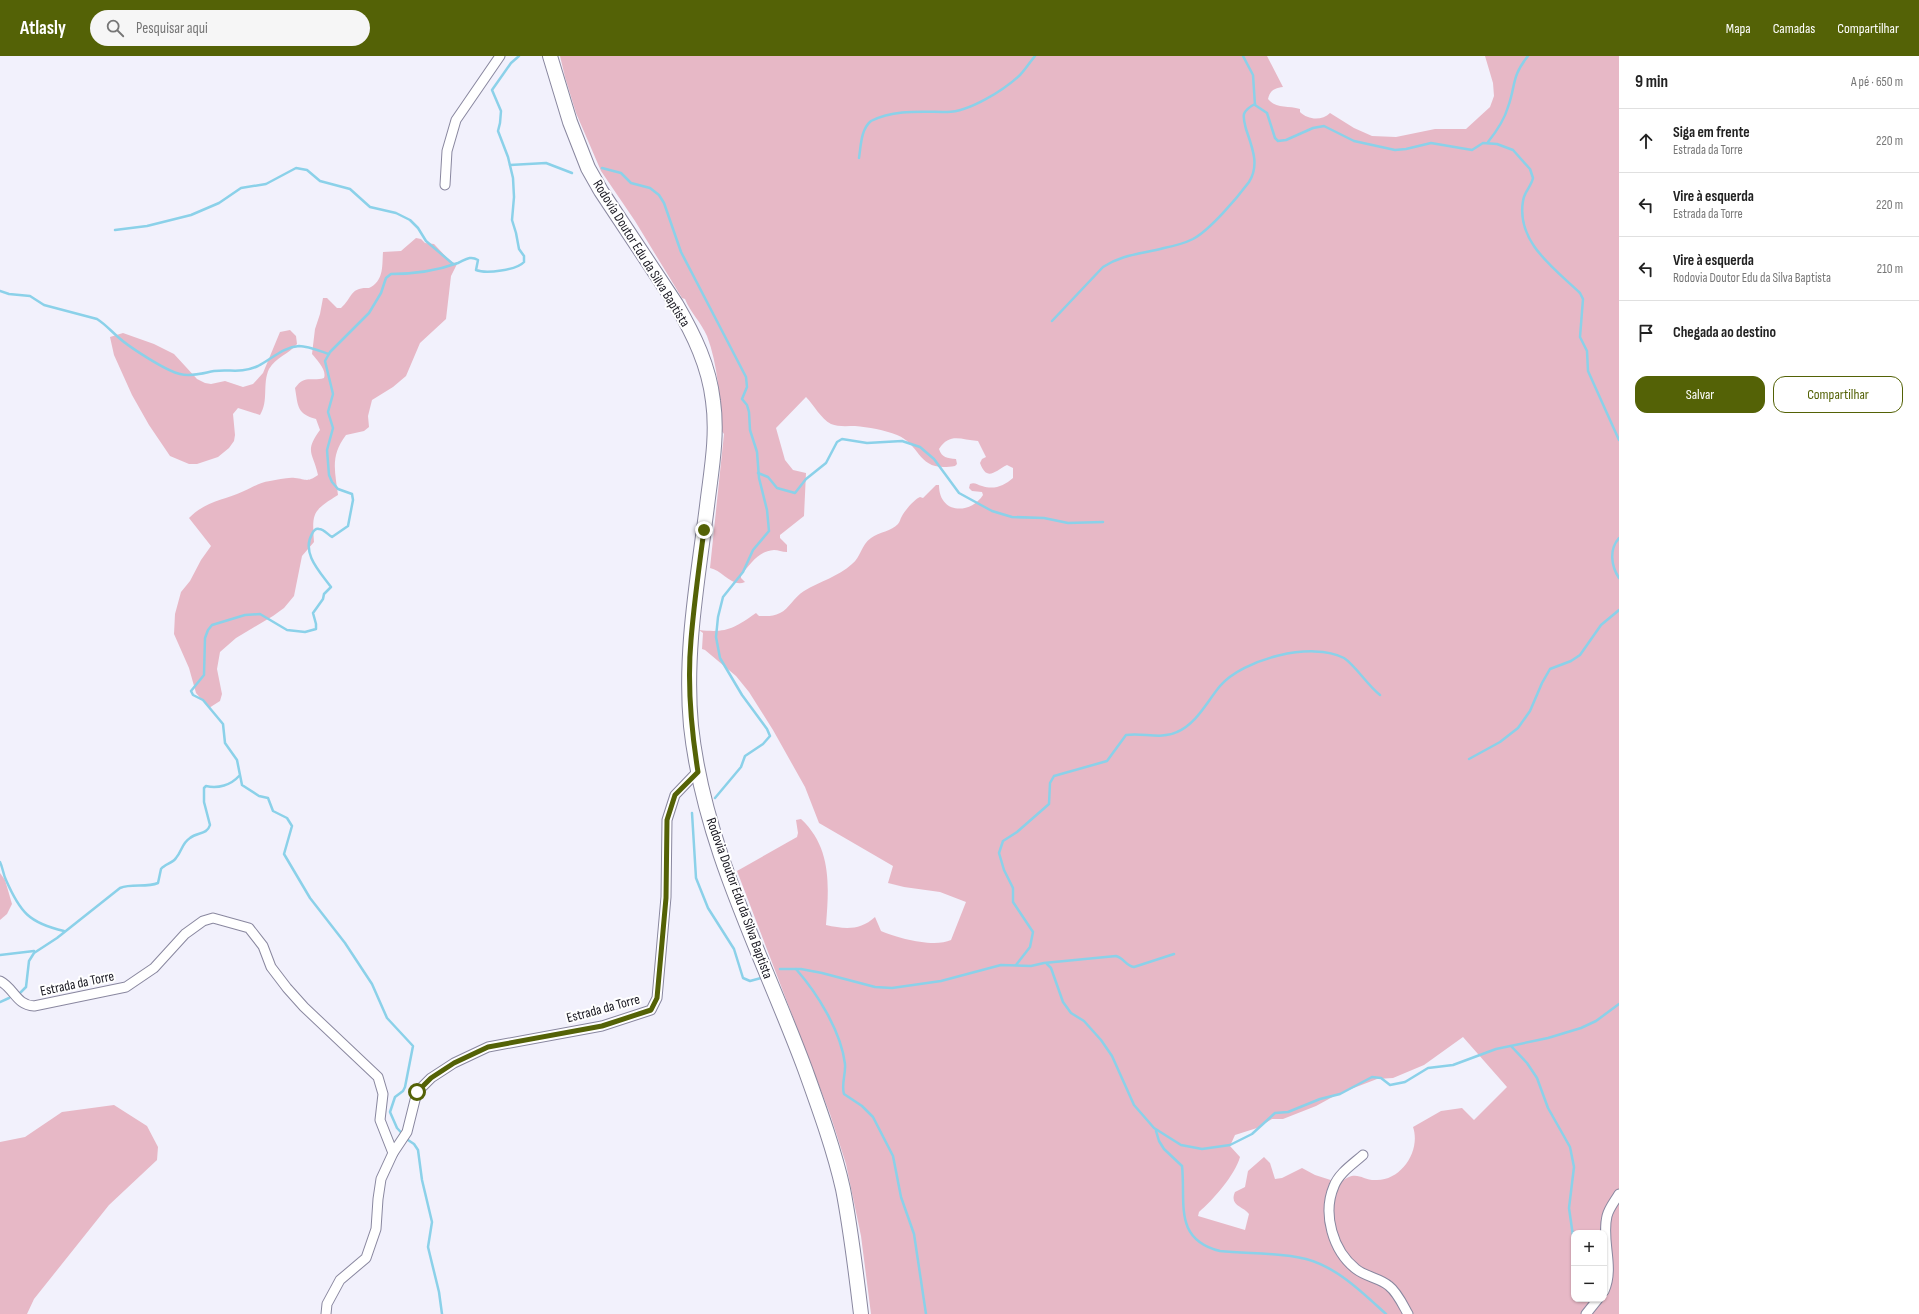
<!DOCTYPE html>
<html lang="pt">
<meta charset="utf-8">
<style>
body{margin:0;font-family:"Sofia Sans Condensed",sans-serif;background:#f6f6f6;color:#222}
.controls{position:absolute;right:12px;bottom:12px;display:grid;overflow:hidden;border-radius:8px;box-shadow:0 1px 3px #0004}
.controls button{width:36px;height:36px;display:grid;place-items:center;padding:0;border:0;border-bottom:1px solid #e0e0e0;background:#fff;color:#222;font:20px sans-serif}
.stop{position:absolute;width:12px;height:12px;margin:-9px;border:3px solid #546206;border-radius:50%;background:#fff}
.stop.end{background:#546206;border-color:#fff;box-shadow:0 1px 4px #0008}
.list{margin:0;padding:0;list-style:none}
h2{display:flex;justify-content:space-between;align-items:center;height:52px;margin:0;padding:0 16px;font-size:17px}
h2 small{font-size:13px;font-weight:400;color:#767676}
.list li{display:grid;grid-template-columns:26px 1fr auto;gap:12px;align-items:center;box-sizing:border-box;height:64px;padding:0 16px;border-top:1px solid #e0e0e0}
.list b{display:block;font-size:15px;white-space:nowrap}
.list p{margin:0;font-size:13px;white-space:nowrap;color:#767676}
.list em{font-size:13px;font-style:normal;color:#767676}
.actions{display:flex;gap:8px;padding:12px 16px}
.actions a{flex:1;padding:9px 0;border:1px solid #546206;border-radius:12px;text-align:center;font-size:14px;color:#546206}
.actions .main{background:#546206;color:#fff}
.icon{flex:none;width:22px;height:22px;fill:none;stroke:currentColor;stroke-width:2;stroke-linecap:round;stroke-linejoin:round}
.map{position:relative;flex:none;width:1619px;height:1258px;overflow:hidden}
header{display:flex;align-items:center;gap:24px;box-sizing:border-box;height:56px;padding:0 20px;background:#546206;color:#fff}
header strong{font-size:19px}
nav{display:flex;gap:22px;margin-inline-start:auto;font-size:14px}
.search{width:280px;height:36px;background:#f6f6f6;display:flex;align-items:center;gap:10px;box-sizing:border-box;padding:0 14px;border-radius:22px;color:#767676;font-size:15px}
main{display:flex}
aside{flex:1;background:#fff}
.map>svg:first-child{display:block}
.green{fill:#e7b8c6;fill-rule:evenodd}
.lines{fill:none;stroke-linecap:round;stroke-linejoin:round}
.stream{stroke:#8bd1e9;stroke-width:2.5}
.minor-casing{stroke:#89879f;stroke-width:11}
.primary-casing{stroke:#89879f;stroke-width:16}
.minor{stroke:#fff;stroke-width:9}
.primary{stroke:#fff;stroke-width:14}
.route{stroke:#546206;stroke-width:5}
.labels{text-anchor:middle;stroke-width:4;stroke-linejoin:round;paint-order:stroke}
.street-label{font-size:14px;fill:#181720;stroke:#fff}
</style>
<header>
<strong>Atlasly</strong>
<div class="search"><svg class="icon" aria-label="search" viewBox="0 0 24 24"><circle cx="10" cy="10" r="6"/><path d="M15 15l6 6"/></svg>Pesquisar aqui</div>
<nav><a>Mapa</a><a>Camadas</a><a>Compartilhar</a></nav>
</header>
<main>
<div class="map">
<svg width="1619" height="1258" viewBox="0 0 1619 1258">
<rect width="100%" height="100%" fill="#f2f1fc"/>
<g class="green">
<path d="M560,0H1267L1283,31C1275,32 1270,34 1268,43C1276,53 1288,49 1300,53V56C1308,64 1322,65 1330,57L1354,72L1372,80L1396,81L1435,73H1466L1490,51L1494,40L1493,27L1485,0H1619V1258H871L861,1180L846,1108L830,1058L737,815L797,781L798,777L796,764L801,763C832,792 829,830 826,869C844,873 860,875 875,861L881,875C897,882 934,892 951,884L966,846L940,836L904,831L888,827L893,810L819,767L805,731L773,674L749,636L736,620L705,594L702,593L703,577L699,574C727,577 733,573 756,557L759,560C766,560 773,561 780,557C789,553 794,541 804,535C820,525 838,521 852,508C861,501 861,489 871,482C879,476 892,475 898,468C900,466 900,463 902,460C905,454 915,443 920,441L923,442L936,429H939C939,458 970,459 983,439L982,436L972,435L969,432L970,428C975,426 977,429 982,430C994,434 1004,430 1013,422V412L1007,409C995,415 987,426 980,407L982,403L986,401L978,385C961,384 950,376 939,393C942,402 947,402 956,403L957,408L955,410C917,417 922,389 897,379C885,374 868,371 855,370C847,370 838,371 831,368C821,363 814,349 806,341L776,372L785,404L793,414L806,417L804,460L780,479V482L787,489V496C782,496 778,494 774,494C758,495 751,508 741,519V522L745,526C732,532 722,514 710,512L724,378L721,374C720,343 718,309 707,280C701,266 690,256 685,243L682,242L635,165L601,115L576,57L565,21ZM1463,981L1507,1031L1474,1064L1462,1052L1441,1055L1413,1071C1421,1094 1402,1124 1377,1124C1361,1125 1357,1112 1340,1127L1315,1119L1302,1112L1282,1122L1275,1123L1270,1107L1264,1101L1248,1115L1245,1131L1235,1136C1229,1150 1243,1150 1249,1158L1245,1174L1198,1160L1199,1156C1213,1144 1235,1119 1240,1101L1230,1090L1235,1079L1257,1072L1272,1063H1283L1316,1050L1338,1038L1377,1023L1393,1022L1424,1009ZM1574,1177H1604V1243H1574Z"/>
<path d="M416,182L421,183L425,187L434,188L450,205L457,208L451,220L446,263L420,287L406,320L393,331L372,344L368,360L369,371L364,375L346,379C330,400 335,415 338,439C312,455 312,457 314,486L302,500L294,540L284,552L273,560L236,582L220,596L217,613L222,638L220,645L209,652L196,637L189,612L174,578L175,558L181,536L190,525L201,504L211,490L189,462C207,444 223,445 244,435C254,431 260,426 270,425C278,424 287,421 295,422C306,423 307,427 318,419C313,396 304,396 320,374L316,363C297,358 298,350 295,332C305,318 311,326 324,322C327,314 317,304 312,298L315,273L320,258L323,242H327L337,252H341C353,241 350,231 369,232C384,225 382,210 383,196L401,195Z"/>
<path d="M290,274L296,280L297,288C289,298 276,301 269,313C262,328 269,345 260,359L238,352L233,358L235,379L234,385L229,392L218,401L197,408H189L170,400L149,369L132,339L114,299L110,281L123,277L154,288L174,298L197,323L205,327L211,328L225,325L243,331L253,328L263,317L280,276Z"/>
<polygon points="0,817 5,824 12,848 7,858 0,864"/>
<polygon points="114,1049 147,1070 158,1091 157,1104 109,1149 34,1243 27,1258 0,1258 0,1086 25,1081 62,1056"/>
</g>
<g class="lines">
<g class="stream">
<path d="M1243,0L1253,19L1255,49L1267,57L1275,82L1278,85L1286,84L1313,72L1324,70L1354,85L1395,94L1406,93L1431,87L1472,94L1483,87L1497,88L1513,94L1530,113L1533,122C1531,131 1524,136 1523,145C1516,186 1554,212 1580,237L1583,243L1580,281L1587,295L1588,315L1619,384"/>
<path d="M1488,86C1496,76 1504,65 1508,51C1516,29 1511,21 1528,0"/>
<path d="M859,102C861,89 861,73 871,65C895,53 922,56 947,56C969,56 1004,34 1020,19C1025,14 1030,6 1035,0"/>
<polyline points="510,109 546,107 572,117"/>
<polyline points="602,112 621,117 631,127 650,132 659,139 664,147 681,196 746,321 747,331 742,343 747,349 749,356 750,374 757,396 759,422 767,454 769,475 753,494 743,516 723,541 718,561 716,581 720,602 742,639 767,673 770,680 763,688 745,700 741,711 715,742"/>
<polyline points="115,174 147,170 191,159 219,147 241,132 266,128 296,112 307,114 320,125 350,133 370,151 396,157 410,164 418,172 426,185 453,208"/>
<path d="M0,235L9,238L30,240L44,249L97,263C105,268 111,275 118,281C129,291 166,315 180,318C191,321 203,317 214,315C232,313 239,318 258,310C272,303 283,291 299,290C308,290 320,295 329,298"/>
<path d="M1052,265L1103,211C1123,198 1142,198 1164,192C1174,190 1185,187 1193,183C1210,174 1237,142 1249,126C1260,109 1252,91 1246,73C1245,69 1243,63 1244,58C1246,53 1251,50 1255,48"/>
<polyline points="758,417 768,421 777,432 795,437 806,423 826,407 837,386 842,383 867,387 902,385 920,391 934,403 959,437 992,455 1012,461 1044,462 1068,467 1103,466"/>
<path d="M1619,482C1609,493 1611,510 1619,522"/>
<polyline points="1469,703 1500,686 1518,672 1530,655 1542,627 1550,613 1571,605 1580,599 1601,569 1619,554"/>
<polyline points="692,757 696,822 708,852 734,893 743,922 750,925 761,922"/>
<path d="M0,806C3,812 3,818 6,824C20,856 29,867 64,875"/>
<polyline points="0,899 34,895"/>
<polyline points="1047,908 1051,912 1063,946 1071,957 1084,965 1101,984 1112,1000 1134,1049 1154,1072 1181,1089 1202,1093 1230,1089 1252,1078 1275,1057 1288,1056 1320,1043 1340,1038 1372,1021 1381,1022 1390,1029 1405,1026 1428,1012 1453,1009 1496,993 1548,982 1581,972 1596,965 1619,948"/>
<path d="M1016,909L1030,891L1033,876L1013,846V832L1004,814L999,797L1003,785L1017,776L1049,748L1050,727L1054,720L1107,705L1126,679C1142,676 1161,684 1177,676C1197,667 1206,647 1220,630C1243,603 1312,585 1344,602C1355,609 1368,630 1380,639"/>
<path d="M780,913H801L822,917L875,931L892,932L941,925L1001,909L1031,910L1044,907L1116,900C1124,902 1126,910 1134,911L1174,898"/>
<path d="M796,913C817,937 841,975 845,1008C846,1017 841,1029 844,1038L862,1050L873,1061L893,1100L901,1141L914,1178L926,1258"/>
<path d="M19,938L26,931L29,905L34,897L57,882L120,832C132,827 146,832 158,827L161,813C165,808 173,807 176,802C182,795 182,787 190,782C197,776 207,779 210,769L204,746V732L206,730C218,733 231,729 239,720"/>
<polyline points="0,946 9,942"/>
<polyline points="1511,990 1527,1007 1537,1022 1548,1052 1570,1091 1574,1111 1569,1152 1574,1187"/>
<path d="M1156,1075L1159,1085L1164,1093L1182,1110C1186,1147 1173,1183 1220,1195C1248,1198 1278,1196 1306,1203C1337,1211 1363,1237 1386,1258"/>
<path d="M442,1258L439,1236L428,1191L432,1166L422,1124L418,1094L414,1088L408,1084L397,1072L390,1056L395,1041L403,1035L405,1031L413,990L387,962L372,928L345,887L310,842L284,798L292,770L287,762L273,755L268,742L259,740L242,729L237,704L225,687L223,668L203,644L193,639L191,635L204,619L205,582L208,574L212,569L245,559L260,558L287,574L305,576L316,573V568L313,557L323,543L324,538L331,531C320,516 301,497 312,478C313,475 316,472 319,473C324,473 328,479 332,481L348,470L353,444L352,438L338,433L332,426L329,419L327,394L333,372L328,356L333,338L325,305L330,296L369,257L381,237L386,222L391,218C414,218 436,215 458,207C465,204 470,199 478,204L476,214C486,218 517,214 524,206V200L519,193L516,177L512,164L514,141L513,122L508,101L498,75L500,67L501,55L492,34L511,7L519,0"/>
</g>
<g class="minor-casing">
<g id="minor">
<polyline points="445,129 447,95 456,64 500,0"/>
<path d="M0,925C14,932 16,949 34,950L126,931L154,912L185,878L203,865L213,862L249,872L263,890L271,911L287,932L304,951L378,1021L383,1038L380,1064L393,1097"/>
<path d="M1363,1099C1353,1108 1339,1117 1334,1130C1322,1158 1333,1195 1356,1213C1366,1221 1380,1222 1389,1230C1397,1236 1403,1249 1408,1258"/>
<path d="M1604,1235C1615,1211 1601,1185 1607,1160C1609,1152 1615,1145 1619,1138"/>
<polyline points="326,1258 327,1248 340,1224 366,1202 376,1173 378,1143 381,1123 393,1097 407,1076 417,1036 431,1022 454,1007 488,991 602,970 651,954 657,942 666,841 667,764 675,739 698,715"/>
<polyline points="1586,1258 1598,1243"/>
</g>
</g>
<g class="primary-casing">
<path id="primary" d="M550,0L570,66L588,112L601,135L676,248C694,279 709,310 713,345C718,380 711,416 707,450C698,522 684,597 691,670C704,791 763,900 805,1013C819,1052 834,1093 843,1133C851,1174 856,1216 861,1258"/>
</g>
<use href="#minor" class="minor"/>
<use href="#primary" class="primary"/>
</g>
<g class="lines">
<path class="route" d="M417,1036L431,1022L454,1007L488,991L602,970L651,954L657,942L666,842L667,764L675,739L698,716C691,672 687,628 691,584C694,547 699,511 704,474"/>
</g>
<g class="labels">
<g class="street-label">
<text transform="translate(642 197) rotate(58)" y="5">Rodovia Doutor Edu da Silva Baptista</text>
<text transform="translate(740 842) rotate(70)" y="5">Rodovia Doutor Edu da Silva Baptista</text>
<text transform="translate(77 927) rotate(-12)" y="5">Estrada da Torre</text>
<text transform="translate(603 952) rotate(-15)" y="5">Estrada da Torre</text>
</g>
</g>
</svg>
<div class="controls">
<button>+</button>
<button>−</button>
</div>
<div class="stop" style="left:417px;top:1036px"></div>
<div class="stop end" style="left:704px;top:474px"></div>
</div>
<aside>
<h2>9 min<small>A pé · 650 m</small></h2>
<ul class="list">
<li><svg class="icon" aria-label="ahead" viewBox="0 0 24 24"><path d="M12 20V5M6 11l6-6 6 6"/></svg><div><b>Siga em frente</b><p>Estrada da Torre</p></div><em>220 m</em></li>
<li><svg class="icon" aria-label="left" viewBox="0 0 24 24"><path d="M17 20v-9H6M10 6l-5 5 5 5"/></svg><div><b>Vire à esquerda</b><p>Estrada da Torre</p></div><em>220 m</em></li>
<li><svg class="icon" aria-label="left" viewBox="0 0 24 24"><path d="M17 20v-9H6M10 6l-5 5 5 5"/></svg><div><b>Vire à esquerda</b><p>Rodovia Doutor Edu da Silva Baptista</p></div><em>210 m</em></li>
<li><svg class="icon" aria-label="arrive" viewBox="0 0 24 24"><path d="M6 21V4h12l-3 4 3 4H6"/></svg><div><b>Chegada ao destino</b></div></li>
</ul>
<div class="actions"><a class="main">Salvar</a><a>Compartilhar</a></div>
</aside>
</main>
